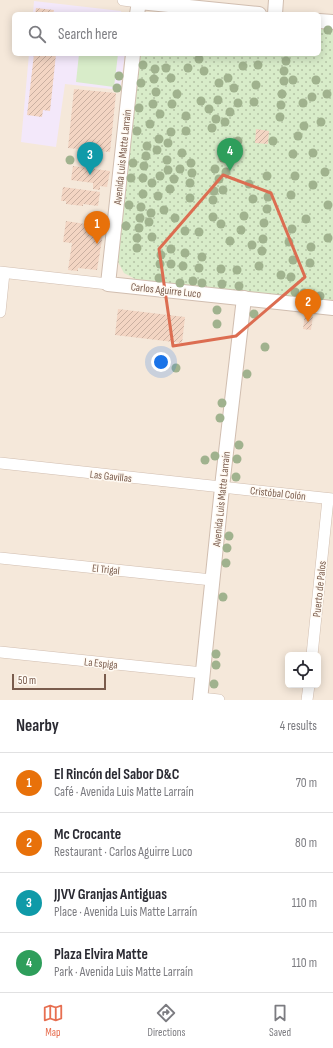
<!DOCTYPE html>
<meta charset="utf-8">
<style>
body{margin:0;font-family:"Sofia Sans Condensed",sans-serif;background:#f2f2f3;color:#2b2b33}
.controls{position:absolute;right:12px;bottom:12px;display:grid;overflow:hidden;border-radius:6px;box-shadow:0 2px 10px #0003}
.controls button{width:36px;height:36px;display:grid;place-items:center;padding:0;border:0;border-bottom:1px solid #e1e1e2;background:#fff;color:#2b2b33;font:20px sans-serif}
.scale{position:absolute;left:12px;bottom:10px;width:94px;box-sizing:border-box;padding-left:4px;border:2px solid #7a5c4d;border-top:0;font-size:11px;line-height:14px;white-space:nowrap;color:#7a5c4d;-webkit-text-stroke:3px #fffaf3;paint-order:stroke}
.you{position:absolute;left:161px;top:362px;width:14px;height:14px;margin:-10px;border:3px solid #fff;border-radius:50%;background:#1a73e8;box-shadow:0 0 0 6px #1a73e833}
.badge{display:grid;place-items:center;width:26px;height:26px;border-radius:50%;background:#e76f51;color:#fff;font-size:13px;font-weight:700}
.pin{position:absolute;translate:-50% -33px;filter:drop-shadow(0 1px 2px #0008)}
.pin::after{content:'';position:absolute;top:21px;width:14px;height:12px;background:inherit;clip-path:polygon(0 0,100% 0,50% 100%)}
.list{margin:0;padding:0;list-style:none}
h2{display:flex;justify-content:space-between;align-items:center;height:52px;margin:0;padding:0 16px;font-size:17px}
h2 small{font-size:13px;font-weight:400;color:#7c7c81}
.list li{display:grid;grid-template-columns:26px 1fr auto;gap:12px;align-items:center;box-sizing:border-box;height:60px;padding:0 16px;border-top:1px solid #e1e1e2}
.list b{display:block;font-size:15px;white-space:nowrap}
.list p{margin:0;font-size:13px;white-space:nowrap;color:#7c7c81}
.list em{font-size:13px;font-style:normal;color:#7c7c81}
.icon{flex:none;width:22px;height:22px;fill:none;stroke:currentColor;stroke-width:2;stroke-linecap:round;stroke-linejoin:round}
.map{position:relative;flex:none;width:333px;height:700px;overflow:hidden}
.search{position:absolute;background:#fff;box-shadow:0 2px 10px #0003;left:12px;right:12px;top:12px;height:44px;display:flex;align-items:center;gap:10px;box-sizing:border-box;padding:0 14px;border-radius:6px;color:#7c7c81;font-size:15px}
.sheet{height:292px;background:#fff}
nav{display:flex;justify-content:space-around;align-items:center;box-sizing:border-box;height:56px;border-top:1px solid #e1e1e2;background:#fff;font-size:11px;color:#7c7c81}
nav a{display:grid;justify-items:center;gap:2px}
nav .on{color:#e76f51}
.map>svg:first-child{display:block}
.residential{fill:#f5e8da;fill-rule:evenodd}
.education{fill:#f3e8fa}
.park{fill:url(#park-dots)}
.garden{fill:#d8ecc9}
.building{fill:url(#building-hatch)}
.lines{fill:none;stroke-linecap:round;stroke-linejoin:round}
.minor-casing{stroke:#d1beb0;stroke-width:12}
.tertiary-casing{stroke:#d1beb0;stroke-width:16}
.minor{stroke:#fff;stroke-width:11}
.tertiary{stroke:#fff;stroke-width:14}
.tree{fill:#a0b28e}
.marked{fill:none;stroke:#dc6d51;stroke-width:3;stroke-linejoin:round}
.labels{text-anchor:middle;stroke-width:3;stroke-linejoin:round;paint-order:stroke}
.street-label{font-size:11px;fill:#7a5c4d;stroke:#fffaf3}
</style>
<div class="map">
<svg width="333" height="700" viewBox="0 0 333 700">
<defs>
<pattern id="park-dots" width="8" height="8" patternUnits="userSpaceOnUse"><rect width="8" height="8" fill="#d8ecc9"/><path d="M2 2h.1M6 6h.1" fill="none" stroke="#b4c2a5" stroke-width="1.8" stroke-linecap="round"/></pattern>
<pattern id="building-hatch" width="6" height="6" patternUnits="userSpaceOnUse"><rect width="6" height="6" fill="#f3d5c3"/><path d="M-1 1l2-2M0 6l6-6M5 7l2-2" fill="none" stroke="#cab0a1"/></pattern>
</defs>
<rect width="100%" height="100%" fill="#fdf6ec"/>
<path class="residential" d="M0,0H333V700H0ZM14,14H319V54H14ZM288,655H318V685H288Z"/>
<g class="education">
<polygon points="34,1 121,11 122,14 33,14"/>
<polygon points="29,54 125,54 120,90 65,84 56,147 21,142"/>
</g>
<polygon class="park" points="319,28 333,29 333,301 228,291 137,280 124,273 118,262 140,54 319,54"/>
<polygon class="garden" points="79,54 118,54 114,87 76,82"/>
<g class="building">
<polygon points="36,8 54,10 53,14 35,14"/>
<polygon points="34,54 56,54 50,111 43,110 42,117 27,115"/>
<polygon points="74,89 116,93 110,152 68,148"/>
<polygon points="256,129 269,131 268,144 255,143"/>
<polygon points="73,166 110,171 107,187 100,186 100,190 93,189 93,183 71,180"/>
<polygon points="63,187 100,192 98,206 83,204 83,206 66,204 66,201 61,201"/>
<polygon points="66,221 104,227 97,270 78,268 78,271 68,270 72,243 63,242"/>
<polygon points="118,309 185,317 182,343 115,335"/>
<polygon points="305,314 313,315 311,330 303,329"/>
</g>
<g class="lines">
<g class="minor-casing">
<g id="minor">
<polyline points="123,0 139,2"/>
<polyline points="0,272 108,284"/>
<polyline points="0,312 4,273"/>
<polyline points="0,463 333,499"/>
<polyline points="0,558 212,580"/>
<polyline points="0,652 203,673"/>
<polyline points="312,655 328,499"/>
<polyline points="200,698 219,700"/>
<polyline points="307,700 309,685"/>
</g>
</g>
<g class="tertiary-casing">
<g id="tertiary">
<polyline points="137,14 139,2 259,14"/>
<polyline points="275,14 276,0"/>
<polyline points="319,21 333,22"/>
<polyline points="133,54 108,284 333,308"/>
<polyline points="200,700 223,478 244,298"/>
</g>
</g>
<use href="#minor" class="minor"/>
<use href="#tertiary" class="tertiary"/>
</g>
<g class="tree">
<circle cx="328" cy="30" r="4.5"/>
<circle cx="199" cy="59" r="4.5"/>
<circle cx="286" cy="61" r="4.5"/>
<circle cx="143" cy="65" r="4.5"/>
<circle cx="258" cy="65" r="4.5"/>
<circle cx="243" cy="66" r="4.5"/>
<circle cx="166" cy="68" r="4.5"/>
<circle cx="188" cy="68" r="4.5"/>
<circle cx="155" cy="69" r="4.5"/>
<circle cx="204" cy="71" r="4.5"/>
<circle cx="284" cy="71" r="4.5"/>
<circle cx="119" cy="76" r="4.5"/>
<circle cx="171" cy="78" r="4.5"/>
<circle cx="228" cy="78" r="4.5"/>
<circle cx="154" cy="79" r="4.5"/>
<circle cx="293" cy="80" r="4.5"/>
<circle cx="316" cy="80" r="4.5"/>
<circle cx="284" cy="81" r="4.5"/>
<circle cx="141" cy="83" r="4.5"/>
<circle cx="219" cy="83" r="4.5"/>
<circle cx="256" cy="85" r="4.5"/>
<circle cx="117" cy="88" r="4.5"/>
<circle cx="234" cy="88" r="4.5"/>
<circle cx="156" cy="92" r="4.5"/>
<circle cx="177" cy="94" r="4.5"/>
<circle cx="282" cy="94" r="4.5"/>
<circle cx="327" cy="94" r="4.5"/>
<circle cx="312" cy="97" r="4.5"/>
<circle cx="218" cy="100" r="4.5"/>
<circle cx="201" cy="101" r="4.5"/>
<circle cx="254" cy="102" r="4.5"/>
<circle cx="238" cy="103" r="4.5"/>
<circle cx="303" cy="103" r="4.5"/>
<circle cx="153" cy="104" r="4.5"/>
<circle cx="172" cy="104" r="4.5"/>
<circle cx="281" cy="105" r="4.5"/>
<circle cx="139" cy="108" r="4.5"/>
<circle cx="209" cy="109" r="4.5"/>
<circle cx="230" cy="112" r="4.5"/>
<circle cx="160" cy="114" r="4.5"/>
<circle cx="186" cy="116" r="4.5"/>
<circle cx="280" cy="117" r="4.5"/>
<circle cx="216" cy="119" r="4.5"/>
<circle cx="225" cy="122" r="4.5"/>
<circle cx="321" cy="122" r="4.5"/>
<circle cx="150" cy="124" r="4.5"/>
<circle cx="304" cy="126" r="4.5"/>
<circle cx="212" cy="128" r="4.5"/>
<circle cx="137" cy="131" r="4.5"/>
<circle cx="186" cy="131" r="4.5"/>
<circle cx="171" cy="132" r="4.5"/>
<circle cx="298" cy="136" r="4.5"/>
<circle cx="159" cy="139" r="4.5"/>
<circle cx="238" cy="141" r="4.5"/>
<circle cx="273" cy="141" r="4.5"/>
<circle cx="168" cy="143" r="4.5"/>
<circle cx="147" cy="146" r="4.5"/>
<circle cx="157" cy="150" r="4.5"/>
<circle cx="182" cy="153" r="4.5"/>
<circle cx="313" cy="153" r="4.5"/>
<circle cx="293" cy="154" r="4.5"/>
<circle cx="146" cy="156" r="4.5"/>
<circle cx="223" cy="158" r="4.5"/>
<circle cx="70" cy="160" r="4.5"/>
<circle cx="167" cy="160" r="4.5"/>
<circle cx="133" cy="163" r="4.5"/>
<circle cx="191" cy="163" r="4.5"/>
<circle cx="144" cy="166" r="4.5"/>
<circle cx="180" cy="169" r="4.5"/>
<circle cx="215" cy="169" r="4.5"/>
<circle cx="168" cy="170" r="4.5"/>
<circle cx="226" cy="172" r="4.5"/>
<circle cx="325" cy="172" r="4.5"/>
<circle cx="192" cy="173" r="4.5"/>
<circle cx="160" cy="176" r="4.5"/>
<circle cx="267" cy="176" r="4.5"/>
<circle cx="295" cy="176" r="4.5"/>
<circle cx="131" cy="178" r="4.5"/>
<circle cx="143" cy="178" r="4.5"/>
<circle cx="174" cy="179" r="4.5"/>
<circle cx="219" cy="179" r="4.5"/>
<circle cx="152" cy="183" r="4.5"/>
<circle cx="190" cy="183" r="4.5"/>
<circle cx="249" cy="184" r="4.5"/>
<circle cx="313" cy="185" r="4.5"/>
<circle cx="170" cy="189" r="4.5"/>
<circle cx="223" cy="190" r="4.5"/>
<circle cx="214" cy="191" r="4.5"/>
<circle cx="143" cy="194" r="4.5"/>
<circle cx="291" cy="195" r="4.5"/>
<circle cx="158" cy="196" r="4.5"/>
<circle cx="268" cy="197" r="4.5"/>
<circle cx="190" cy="198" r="4.5"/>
<circle cx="253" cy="199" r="4.5"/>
<circle cx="213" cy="200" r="4.5"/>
<circle cx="129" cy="205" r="4.5"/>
<circle cx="328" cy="205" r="4.5"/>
<circle cx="141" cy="207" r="4.5"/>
<circle cx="267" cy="209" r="4.5"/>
<circle cx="164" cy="210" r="4.5"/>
<circle cx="151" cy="213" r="4.5"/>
<circle cx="244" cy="216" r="4.5"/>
<circle cx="213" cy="217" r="4.5"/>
<circle cx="140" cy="218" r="4.5"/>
<circle cx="175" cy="218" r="4.5"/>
<circle cx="306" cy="219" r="4.5"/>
<circle cx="149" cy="222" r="4.5"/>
<circle cx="264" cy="223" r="4.5"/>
<circle cx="221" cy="224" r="4.5"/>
<circle cx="126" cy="226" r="4.5"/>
<circle cx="139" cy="228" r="4.5"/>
<circle cx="292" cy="229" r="4.5"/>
<circle cx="241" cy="230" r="4.5"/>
<circle cx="185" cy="231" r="4.5"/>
<circle cx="199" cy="232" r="4.5"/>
<circle cx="152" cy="237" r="4.5"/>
<circle cx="137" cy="238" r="4.5"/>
<circle cx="328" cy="238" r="4.5"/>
<circle cx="263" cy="239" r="4.5"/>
<circle cx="230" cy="241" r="4.5"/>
<circle cx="289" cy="242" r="4.5"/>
<circle cx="252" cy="245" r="4.5"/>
<circle cx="311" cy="247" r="4.5"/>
<circle cx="137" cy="248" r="4.5"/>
<circle cx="171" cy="249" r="4.5"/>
<circle cx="262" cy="251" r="4.5"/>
<circle cx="185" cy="253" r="4.5"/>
<circle cx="161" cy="255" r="4.5"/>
<circle cx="202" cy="257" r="4.5"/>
<circle cx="293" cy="260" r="4.5"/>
<circle cx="310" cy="263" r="4.5"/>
<circle cx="160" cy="264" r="4.5"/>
<circle cx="171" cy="264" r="4.5"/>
<circle cx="183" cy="266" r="4.5"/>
<circle cx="259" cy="266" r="4.5"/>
<circle cx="199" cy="268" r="4.5"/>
<circle cx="221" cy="269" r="4.5"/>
<circle cx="237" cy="270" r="4.5"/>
<circle cx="281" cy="275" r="4.5"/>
<circle cx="291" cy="277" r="4.5"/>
<circle cx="159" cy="278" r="4.5"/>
<circle cx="193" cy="281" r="4.5"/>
<circle cx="180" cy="283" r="4.5"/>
<circle cx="202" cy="283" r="4.5"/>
<circle cx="222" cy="284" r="4.5"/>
<circle cx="239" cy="286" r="4.5"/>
<circle cx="295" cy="292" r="4.5"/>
<circle cx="304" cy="293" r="4.5"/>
<circle cx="320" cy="296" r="4.5"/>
<circle cx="217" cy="310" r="4.5"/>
<circle cx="254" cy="314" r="4.5"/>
<circle cx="217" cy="324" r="4.5"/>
<circle cx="265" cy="347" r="4.5"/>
<circle cx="176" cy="368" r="4.5"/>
<circle cx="247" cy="374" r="4.5"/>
<circle cx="222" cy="403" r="4.5"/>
<circle cx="220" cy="418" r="4.5"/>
<circle cx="239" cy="445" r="4.5"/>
<circle cx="215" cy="456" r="4.5"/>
<circle cx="237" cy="459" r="4.5"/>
<circle cx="205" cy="460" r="4.5"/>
<circle cx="236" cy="477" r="4.5"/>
<circle cx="229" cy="536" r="4.5"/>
<circle cx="227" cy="548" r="4.5"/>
<circle cx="226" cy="563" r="4.5"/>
<circle cx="223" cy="597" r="4.5"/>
<circle cx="216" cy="654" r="4.5"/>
<circle cx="216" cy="665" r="4.5"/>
<circle cx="214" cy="684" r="4.5"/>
</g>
<path class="marked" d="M223,175L271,193L305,277L236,336L173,346L159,249Z"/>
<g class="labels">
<g class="street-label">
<text transform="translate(122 157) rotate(-84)" y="4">Avenida Luis Matte Larraín</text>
<text transform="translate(166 290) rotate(6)" y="4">Carlos Aguirre Luco</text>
<text transform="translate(111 476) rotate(6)" y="4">Las Gavillas</text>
<text transform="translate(278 493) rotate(6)" y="4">Cristóbal Colón</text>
<text transform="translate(221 499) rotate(-84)" y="4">Avenida Luis Matte Larraín</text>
<text transform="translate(106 569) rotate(6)" y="4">El Trigal</text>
<text transform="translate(319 589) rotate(-84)" y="4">Puerto de Palos</text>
<text transform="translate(101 663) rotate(6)" y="4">La Espiga</text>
</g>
</g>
</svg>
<div class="controls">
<button><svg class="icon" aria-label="locate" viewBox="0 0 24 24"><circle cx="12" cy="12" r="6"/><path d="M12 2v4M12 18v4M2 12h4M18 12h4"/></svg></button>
</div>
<div class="scale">50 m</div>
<div class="you"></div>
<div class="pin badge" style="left:97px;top:244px;background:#e8710a">1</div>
<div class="pin badge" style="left:308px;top:322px;background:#e8710a">2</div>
<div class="pin badge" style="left:90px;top:175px;background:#0f9aa8">3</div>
<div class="pin badge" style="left:230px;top:171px;background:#2e9e5b">4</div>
<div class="search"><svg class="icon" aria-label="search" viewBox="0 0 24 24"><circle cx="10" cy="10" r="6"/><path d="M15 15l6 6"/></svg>Search here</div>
</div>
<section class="sheet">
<h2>Nearby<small>4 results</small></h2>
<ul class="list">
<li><span class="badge" style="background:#e8710a">1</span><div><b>El Rincón del Sabor D&amp;C</b><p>Café · Avenida Luis Matte Larraín</p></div><em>70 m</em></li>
<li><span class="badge" style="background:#e8710a">2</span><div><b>Mc Crocante</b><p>Restaurant · Carlos Aguirre Luco</p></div><em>80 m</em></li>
<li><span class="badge" style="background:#0f9aa8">3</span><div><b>JJVV Granjas Antiguas</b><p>Place · Avenida Luis Matte Larraín</p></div><em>110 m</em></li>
<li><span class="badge" style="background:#2e9e5b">4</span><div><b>Plaza Elvira Matte</b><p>Park · Avenida Luis Matte Larraín</p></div><em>110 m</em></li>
</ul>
</section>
<nav>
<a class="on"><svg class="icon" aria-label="map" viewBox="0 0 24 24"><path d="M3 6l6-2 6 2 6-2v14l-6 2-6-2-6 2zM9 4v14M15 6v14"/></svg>Map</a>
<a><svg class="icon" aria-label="directions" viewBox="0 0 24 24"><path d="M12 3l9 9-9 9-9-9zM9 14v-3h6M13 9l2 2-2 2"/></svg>Directions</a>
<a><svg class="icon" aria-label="saved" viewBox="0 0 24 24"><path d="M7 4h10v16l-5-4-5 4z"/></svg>Saved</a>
</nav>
